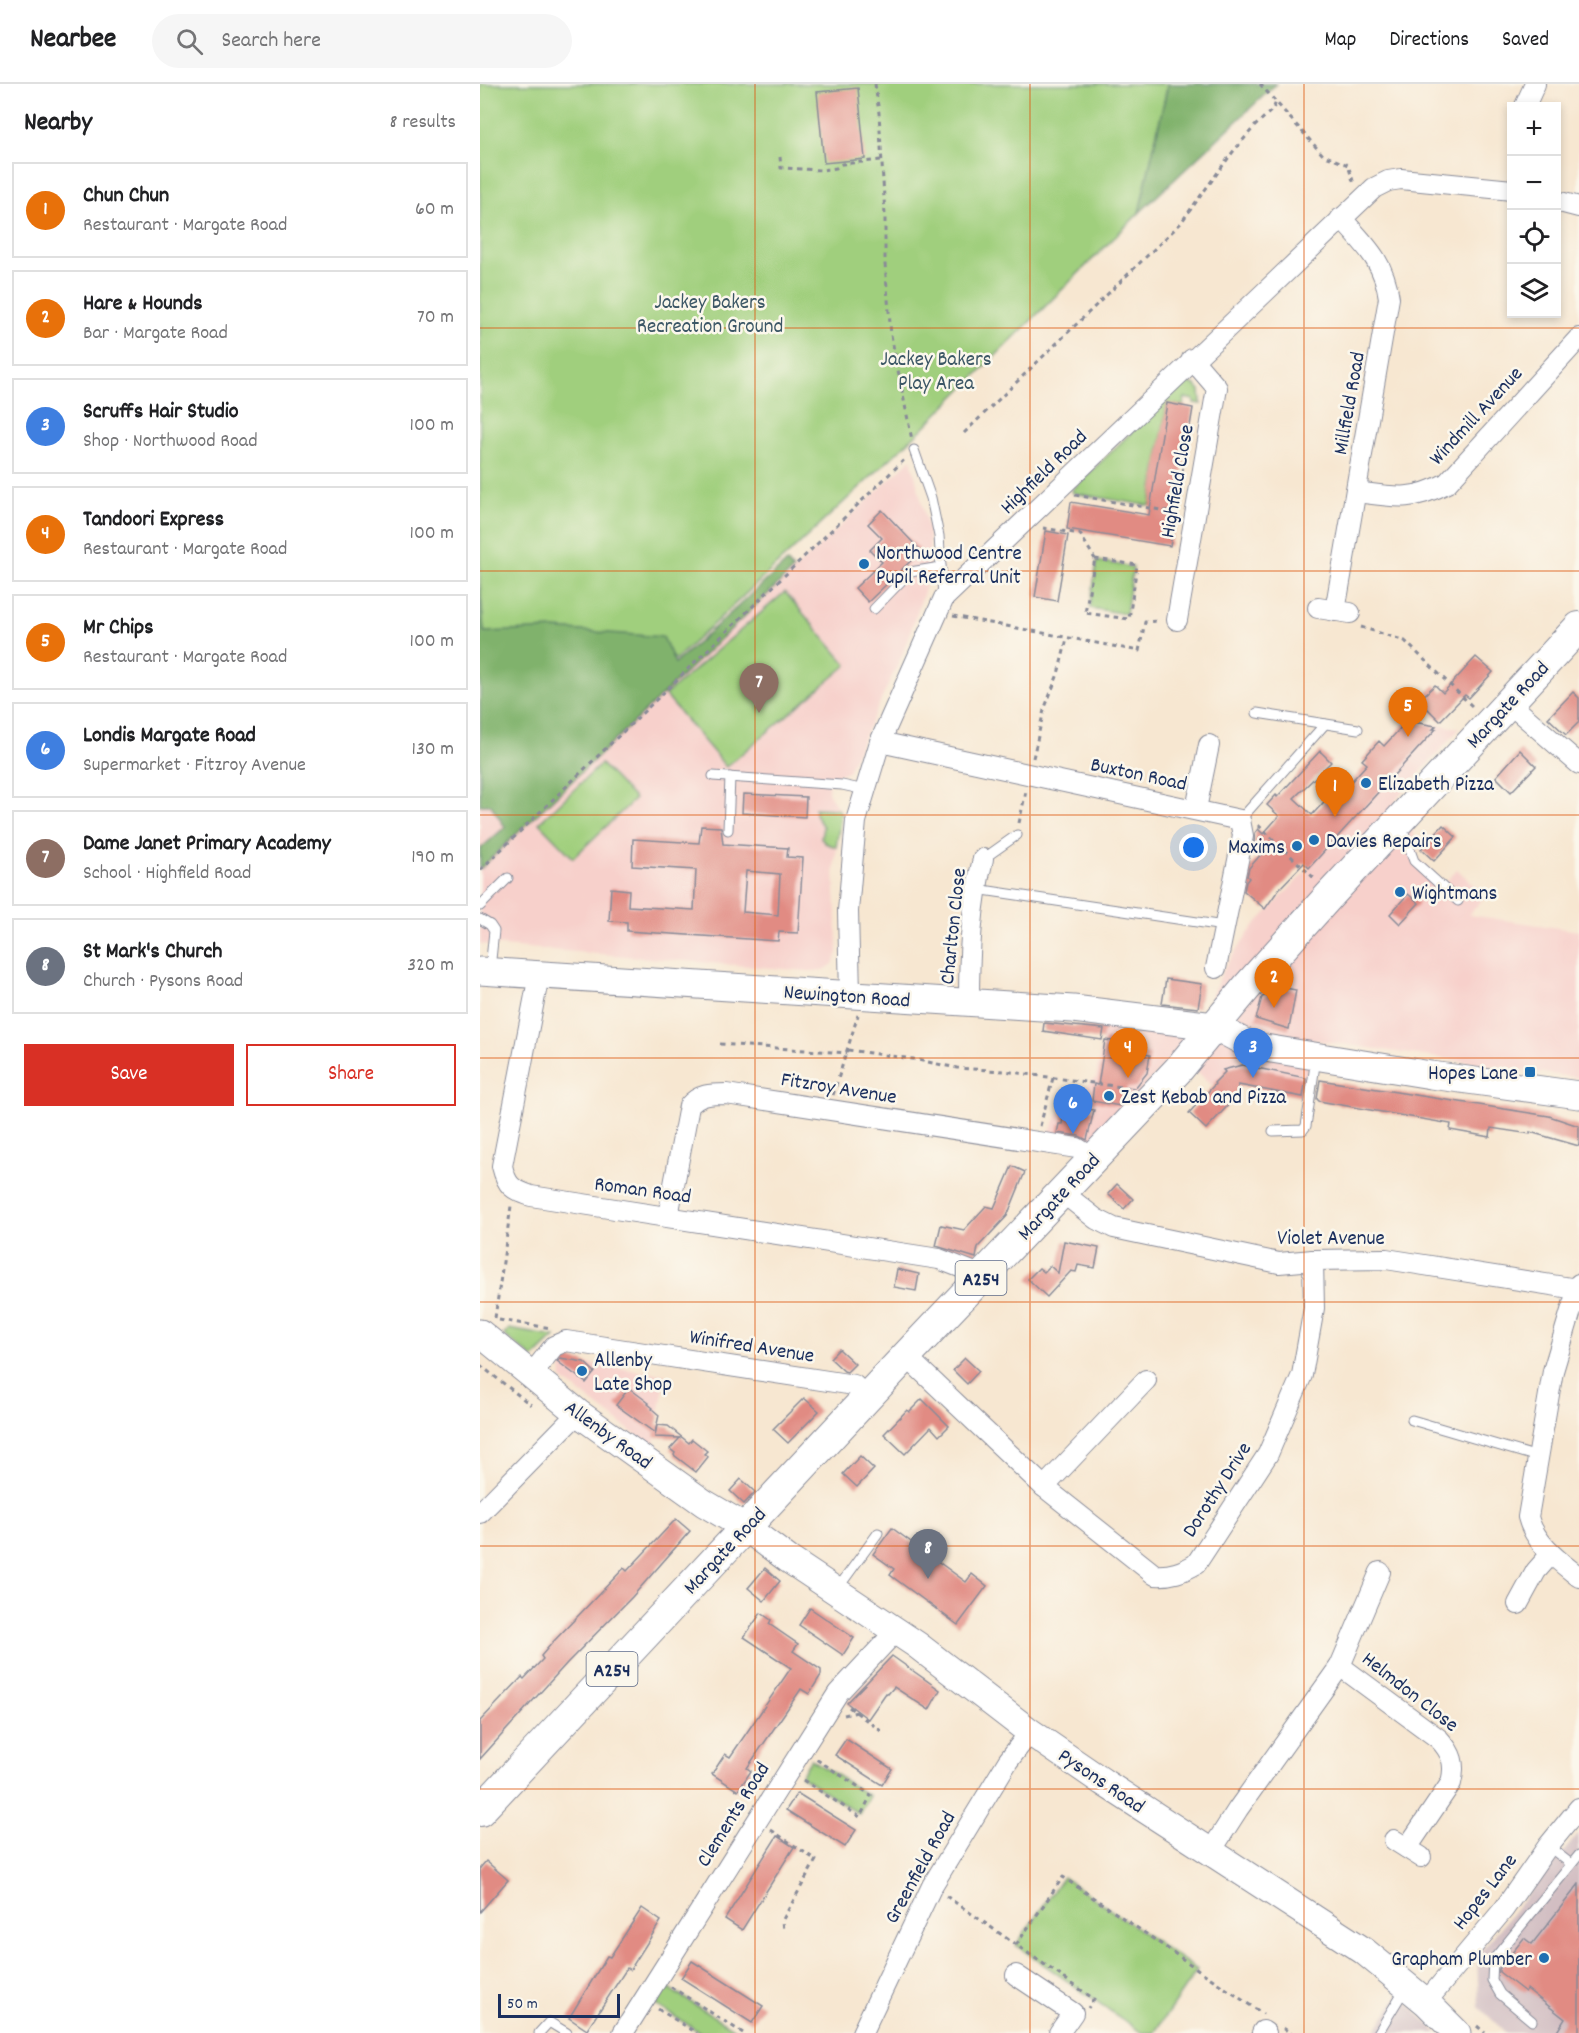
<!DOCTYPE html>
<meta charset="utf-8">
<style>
body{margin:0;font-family:Dekko,sans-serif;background:#f6f6f6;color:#202124}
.controls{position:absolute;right:18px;top:18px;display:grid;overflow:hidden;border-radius:0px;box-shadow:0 3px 9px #0003}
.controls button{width:54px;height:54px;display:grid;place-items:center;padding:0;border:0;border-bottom:2px solid #e0e0e0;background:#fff;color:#202124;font:30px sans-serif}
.scale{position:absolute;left:18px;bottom:15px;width:122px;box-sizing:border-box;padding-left:6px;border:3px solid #1b2f5e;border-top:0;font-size:16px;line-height:21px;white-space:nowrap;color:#1b2f5e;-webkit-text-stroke:4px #fbf7ec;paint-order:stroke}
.you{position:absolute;left:714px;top:764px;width:21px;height:21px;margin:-15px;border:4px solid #fff;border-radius:50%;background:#1a73e8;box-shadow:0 0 0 9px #1a73e833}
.badge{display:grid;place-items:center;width:39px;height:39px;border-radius:50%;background:#d93025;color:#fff;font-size:20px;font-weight:700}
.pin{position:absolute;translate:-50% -50px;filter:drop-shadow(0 2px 3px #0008)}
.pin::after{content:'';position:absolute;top:32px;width:21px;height:18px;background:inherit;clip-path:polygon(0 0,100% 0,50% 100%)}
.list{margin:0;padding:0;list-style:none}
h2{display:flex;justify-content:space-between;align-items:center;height:78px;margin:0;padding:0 24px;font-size:26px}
h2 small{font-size:20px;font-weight:400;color:#757577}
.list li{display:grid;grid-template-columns:39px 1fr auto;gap:18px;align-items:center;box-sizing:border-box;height:96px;margin:0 12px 12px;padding:0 12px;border:2px solid #e0e0e0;border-radius:0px}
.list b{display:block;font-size:22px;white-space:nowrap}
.list p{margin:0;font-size:20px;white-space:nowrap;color:#757577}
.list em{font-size:20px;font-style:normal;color:#757577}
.actions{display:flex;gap:12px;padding:18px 24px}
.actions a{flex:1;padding:14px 0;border:2px solid #d93025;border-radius:0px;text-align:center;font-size:21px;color:#d93025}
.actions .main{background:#d93025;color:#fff}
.icon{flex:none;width:33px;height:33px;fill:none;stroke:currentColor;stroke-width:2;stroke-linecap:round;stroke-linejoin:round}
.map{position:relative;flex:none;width:1099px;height:1949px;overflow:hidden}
header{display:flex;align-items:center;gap:36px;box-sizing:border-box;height:84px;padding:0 30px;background:#fff;border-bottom:2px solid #e0e0e0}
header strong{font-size:28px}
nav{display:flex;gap:33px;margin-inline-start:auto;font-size:21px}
.search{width:420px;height:54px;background:#f6f6f6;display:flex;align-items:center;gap:15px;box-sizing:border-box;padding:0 21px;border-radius:33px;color:#757577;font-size:22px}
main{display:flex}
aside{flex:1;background:#fff}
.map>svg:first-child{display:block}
.built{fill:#f7d0cb}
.industrial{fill:#d2bec2}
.green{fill:#a0cf7d;stroke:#5e7f6e;stroke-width:1.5}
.forest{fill:#80b26c;stroke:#4e7065;stroke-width:1.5}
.building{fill:#e18b83;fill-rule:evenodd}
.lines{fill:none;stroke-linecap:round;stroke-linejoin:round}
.lane-casing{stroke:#898b98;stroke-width:11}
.street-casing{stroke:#898b98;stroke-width:22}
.secondary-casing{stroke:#898b98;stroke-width:29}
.primary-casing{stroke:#898b98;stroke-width:32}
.path{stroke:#898b98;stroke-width:3;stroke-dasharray:4.5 4.5;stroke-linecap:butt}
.lane{stroke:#fff;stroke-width:9}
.street{stroke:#fff;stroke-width:20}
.secondary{stroke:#fff;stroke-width:27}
.primary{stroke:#fff;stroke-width:30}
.grid{fill:none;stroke:#de5710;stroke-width:1.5;stroke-opacity:0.55}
.poi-dot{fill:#1f6fb2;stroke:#fbf7ec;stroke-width:2}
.labels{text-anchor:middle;stroke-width:5;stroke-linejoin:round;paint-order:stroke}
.shield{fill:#fbf7ec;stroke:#5e6b89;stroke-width:1.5}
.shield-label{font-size:20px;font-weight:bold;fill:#1b2f5e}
.park-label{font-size:21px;fill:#3c5766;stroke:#fbf7ec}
.street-label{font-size:21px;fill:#1b2f5e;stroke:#fbf7ec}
.poi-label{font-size:21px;fill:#1b2f5e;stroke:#fbf7ec;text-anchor:start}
</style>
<header>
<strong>Nearbee</strong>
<div class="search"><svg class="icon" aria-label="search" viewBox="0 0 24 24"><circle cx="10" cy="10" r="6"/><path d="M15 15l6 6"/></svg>Search here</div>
<nav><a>Map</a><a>Directions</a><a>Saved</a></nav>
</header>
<main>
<aside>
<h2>Nearby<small>8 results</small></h2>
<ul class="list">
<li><span class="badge" style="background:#e8710a">1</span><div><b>Chun Chun</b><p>Restaurant · Margate Road</p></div><em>60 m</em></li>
<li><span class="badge" style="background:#e8710a">2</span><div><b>Hare &amp; Hounds</b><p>Bar · Margate Road</p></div><em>70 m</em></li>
<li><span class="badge" style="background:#3f7fe0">3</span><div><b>Scruffs Hair Studio</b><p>Shop · Northwood Road</p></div><em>100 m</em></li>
<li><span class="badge" style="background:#e8710a">4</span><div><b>Tandoori Express</b><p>Restaurant · Margate Road</p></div><em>100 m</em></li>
<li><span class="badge" style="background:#e8710a">5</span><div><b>Mr Chips</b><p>Restaurant · Margate Road</p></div><em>100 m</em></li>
<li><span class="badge" style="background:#3f7fe0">6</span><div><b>Londis Margate Road</b><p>Supermarket · Fitzroy Avenue</p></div><em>130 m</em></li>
<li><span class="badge" style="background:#8d6e63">7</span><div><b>Dame Janet Primary Academy</b><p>School · Highfield Road</p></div><em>190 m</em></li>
<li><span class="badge" style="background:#6b7280">8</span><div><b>St Mark's Church</b><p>Church · Pysons Road</p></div><em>320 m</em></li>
</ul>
<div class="actions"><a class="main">Save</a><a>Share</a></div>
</aside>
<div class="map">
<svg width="1099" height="1949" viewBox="0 0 1099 1949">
<rect width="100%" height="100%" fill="#fbf7ec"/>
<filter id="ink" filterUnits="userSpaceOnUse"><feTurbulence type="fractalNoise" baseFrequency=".0167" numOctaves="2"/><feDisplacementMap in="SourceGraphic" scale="12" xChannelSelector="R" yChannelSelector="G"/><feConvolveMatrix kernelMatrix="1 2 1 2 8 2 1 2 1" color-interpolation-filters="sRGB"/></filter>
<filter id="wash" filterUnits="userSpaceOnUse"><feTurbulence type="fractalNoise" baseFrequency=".008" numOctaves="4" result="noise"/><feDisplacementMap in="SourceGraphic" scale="24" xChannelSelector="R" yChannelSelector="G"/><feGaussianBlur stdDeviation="1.35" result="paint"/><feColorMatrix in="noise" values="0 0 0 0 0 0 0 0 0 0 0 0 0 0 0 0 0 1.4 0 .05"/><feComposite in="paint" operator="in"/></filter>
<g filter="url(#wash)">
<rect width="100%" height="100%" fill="#f7e7d1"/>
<g class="built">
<polygon points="431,375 449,447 450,473 445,505 422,571 368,687 349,694 348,708 361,730 354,785 358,869 353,880 344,886 329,887 0,860 0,785"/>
<polygon points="927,637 980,644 915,717 933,748 938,775 964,800 977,785 1005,812 989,831 1099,847 1099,994 833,956 823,1013 759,1001 748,1012 734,999 731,1001 720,990 687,977 612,1064 566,1053 584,1021 616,994 625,936 690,949 725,925 745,883 773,843 829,784 809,766"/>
<polygon points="0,721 11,721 25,743 0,765"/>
<polygon points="81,1276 186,1291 173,1364 82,1295"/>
</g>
<g class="industrial">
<polygon points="1099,1749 1099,1949 1026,1949 999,1923 997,1872"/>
<polygon points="919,1910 957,1949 894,1949"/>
</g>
<g class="green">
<polygon points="0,0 688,0 659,129 441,346 196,575 4,548 0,500"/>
<polygon points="709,299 715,301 720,306 721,320 714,319 714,316 705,314 703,322 687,320 670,422 593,409 592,406 700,301"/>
<polygon points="617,477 653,483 646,530 610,524"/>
<polygon points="305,508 367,581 246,683 185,611"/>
<polygon points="121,680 155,715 93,774 59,739"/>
<polygon points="335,724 358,725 361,730 356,763 345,759 341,754 343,743 335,730"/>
<polygon points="29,1245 75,1253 53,1274 24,1251"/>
<polygon points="331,1675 389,1712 379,1730 321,1692"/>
<polygon points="583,1793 717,1886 674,1949 662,1949 536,1861"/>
<polygon points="186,1903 261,1949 221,1949 176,1921"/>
</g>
<g class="forest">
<polygon points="688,0 796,0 659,129"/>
<polygon points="307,478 313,486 0,785 0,765 25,743 11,721 0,721 0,500 4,548 75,545 183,553 195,579"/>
</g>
<g id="blocks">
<g class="building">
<polygon points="378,4 385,75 344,79 337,8"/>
<polygon points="687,319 713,324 690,462 587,445 591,418 669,431"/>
<polygon points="402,426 441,467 388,518 375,504 402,478 390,466 402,454 388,440"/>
<polygon points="566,447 588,451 577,517 555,513"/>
<polygon points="996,573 1013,588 989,614 985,611 960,637 939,616 955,601 963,609"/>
<polygon points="1093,608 1099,614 1099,638 1086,651 1068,634"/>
<polygon points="927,637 956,642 953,645 956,645 829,784 824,779 799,805 785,825 764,807 766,798 769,794 767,792 769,784 783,768 774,759 775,749 778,745 783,750 799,732 787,721 796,711 797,713 840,667 851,678 814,714 832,731 853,708 858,712 887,680 882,676 899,657 904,662"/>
<polygon points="1040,666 1056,682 1031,708 1016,693"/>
<polygon points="263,710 326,713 325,733 262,729"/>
<polygon points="963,741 976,753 954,777 941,765"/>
<path d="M221,742L241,743L243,760L308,764L307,773L323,774L318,849L299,848L298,857L147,847V838L129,837L131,804L149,806L148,822L214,826L216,786L152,782L153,755L219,759ZM266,787L300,790L298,831L263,828Z"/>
<polygon points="928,810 939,819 920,840 910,830"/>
<polygon points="686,895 722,900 718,924 682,920"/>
<polygon points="800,903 816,906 809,945 776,935 782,913 788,911 789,907 795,909"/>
<polygon points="564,939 624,945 622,956 563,947"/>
<polygon points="625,956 639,958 638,965 670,971 667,989 655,1004 647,1003 645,1017 640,1022 612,1017 614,1000 618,1001"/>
<polygon points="762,981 826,994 823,1013 758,1001 757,1012 726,1045 709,1029 735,1000 734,999 745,988 743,986"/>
<polygon points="840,996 1069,1032 1099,1042 1099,1062 1050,1048 1050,1050 1011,1044 1010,1053 970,1046 971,1040 839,1017 837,1015"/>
<polygon points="585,1021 614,1026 607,1056 599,1052 577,1049 579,1040 582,1040"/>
<polygon points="532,1082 545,1088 527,1132 498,1163 496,1174 456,1162 461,1141 484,1146 506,1122 514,1124"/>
<polygon points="637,1100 653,1115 644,1125 628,1110"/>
<polygon points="584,1157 619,1164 615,1184 598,1181 596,1188 591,1187 567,1213 548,1195 559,1184 564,1188 570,1182 578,1189"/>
<polygon points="417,1185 439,1190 436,1207 414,1203"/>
<polygon points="359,1265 375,1280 367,1288 364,1287 350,1274"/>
<polygon points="80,1274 104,1278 115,1288 106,1299 77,1277"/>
<polygon points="485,1274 499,1287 487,1300 473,1286"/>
<polygon points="149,1304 169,1319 168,1320 173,1324 172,1325 179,1331 175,1349 136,1321"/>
<polygon points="324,1314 339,1327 308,1359 293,1345"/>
<polygon points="442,1315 469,1342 459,1352 451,1343 425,1370 404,1350 427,1326 429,1328"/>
<polygon points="177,1341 188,1342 209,1359 212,1355 227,1367 224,1370 228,1373 216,1388 194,1371 195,1369 190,1365 200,1354 175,1353"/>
<polygon points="380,1372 394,1385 377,1403 363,1390"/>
<polygon points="261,1395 275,1408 264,1420 250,1407"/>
<polygon points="196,1435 210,1447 152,1513 87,1579 0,1675 0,1637 42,1593 44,1595 63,1575 61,1572 72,1559 144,1484 147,1487"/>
<polygon points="412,1444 486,1498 492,1490 507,1502 478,1541 410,1491 414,1485 393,1470"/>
<polygon points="285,1484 300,1497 284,1517 268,1504"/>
<polygon points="330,1524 374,1554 363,1571 319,1541"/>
<polygon points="281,1529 291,1536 289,1540 318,1560 313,1567 341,1586 341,1591 329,1610 321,1605 267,1684 271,1687 258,1707 232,1690 245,1670 250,1673 311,1584 264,1553"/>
<polygon points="412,1572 460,1606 449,1626 414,1603 408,1610 406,1609 388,1635 367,1619"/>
<polygon points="366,1655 412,1685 402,1701 355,1671"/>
<polygon points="317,1709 376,1746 365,1763 306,1726"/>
<polygon points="297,1752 314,1763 262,1846 245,1835"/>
<polygon points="6,1777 28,1796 0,1828 0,1784"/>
<polygon points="1099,1800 1099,1949 1076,1949 1085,1935 1047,1905 1045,1908 1019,1888 1019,1885 1044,1854 1052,1860"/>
<polygon points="162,1824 181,1837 150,1886 147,1884 107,1946 89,1934 127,1872 130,1873"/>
<polygon points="212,1877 283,1922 272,1939 201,1894"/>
</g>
</g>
</g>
<g filter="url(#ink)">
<use href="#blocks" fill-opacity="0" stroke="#898b98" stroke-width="1.5"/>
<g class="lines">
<g class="lane-casing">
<g id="lane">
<polyline points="434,366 451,414 459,452 463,512"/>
<polyline points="394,525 430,488 461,483"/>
<polyline points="777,629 878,645"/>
<polyline points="233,692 362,701 385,706"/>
<polyline points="760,736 845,640"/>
<polyline points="921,741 934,777 978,817"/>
<polyline points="248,746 250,693"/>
<polyline points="503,775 537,751"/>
<polyline points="496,805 744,842"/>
<polyline points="0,822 28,794"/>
<polyline points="0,835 10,841 14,847 10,885"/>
<polyline points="793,1047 823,1046 826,1042 836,974"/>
<polyline points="932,1336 1058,1373"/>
<polyline points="358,1504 398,1449"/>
<polyline points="1068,1762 1091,1780"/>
<polyline points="1052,1937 1020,1910 1012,1896 1013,1876 1099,1771"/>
<polyline points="59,1949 69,1938 87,1949"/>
<polyline points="898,1949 926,1903"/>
</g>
</g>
<g class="street-casing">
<g id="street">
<polyline points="1045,22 1055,0"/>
<polyline points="1076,117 1099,123"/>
<path d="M876,408C914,413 931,418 967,399L1099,254"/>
<polyline points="838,524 870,529"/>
<path d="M855,527L909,214C904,177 885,161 861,134"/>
<polyline points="697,536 737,304 712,275"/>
<polyline points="1029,619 1099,680"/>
<polyline points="400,658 760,736 763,752 736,884"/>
<polyline points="716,725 729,661"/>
<path d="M59,891L22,1082C27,1103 32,1105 51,1112L459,1175L503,1192"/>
<polyline points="370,911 368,827 376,737 400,658 464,514 894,104 908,97 921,95 1032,106"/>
<path d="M489,918C489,870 491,822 503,775"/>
<polyline points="582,1108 616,1135 634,1144 799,1179 833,1176 906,1175 1097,1205"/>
<path d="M188,1132L209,1022C219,1010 231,1010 246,1010L597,1064L613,1074"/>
<path d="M1099,1200L1073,1287L1048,1433C1055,1460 1079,1477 1099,1493"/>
<path d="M426,1272L564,1403L675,1491C691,1492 702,1488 716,1480L788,1370L822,1291L834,1224L833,1176"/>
<polyline points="51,1291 74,1262 86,1257 374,1301 388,1314"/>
<polyline points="564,1403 666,1296"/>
<polyline points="0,1429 98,1329"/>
<polyline points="1038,1520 1056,1487 1071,1470"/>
<path d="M860,1582L959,1655C972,1669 976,1680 971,1699L927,1764"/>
<polyline points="914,1756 941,1773"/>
<polyline points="731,1767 758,1725 860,1582 900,1488"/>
<polyline points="536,1891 593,1929 579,1949"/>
<polyline points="946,1918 1024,1825 1068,1762 1099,1724"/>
<polyline points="143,1949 358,1609 416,1547"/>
<polyline points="382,1949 452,1802 528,1677 550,1648"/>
<polyline points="782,1949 783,1947 786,1949"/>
</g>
</g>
<g class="secondary-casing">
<g id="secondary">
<polyline points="0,887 593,925 734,942 762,957 785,964 951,991 1099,1011"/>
<polyline points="0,1249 98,1329 224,1419 265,1443 308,1475 437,1561 550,1648 623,1698 884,1867 946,1918 977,1949"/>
</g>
</g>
<g class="primary-casing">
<polyline id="primary" points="0,1727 426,1272 698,986 767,903 849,812 1099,543"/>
</g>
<g class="path">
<polyline points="395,0 399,29 405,131 405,180 411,251 432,356"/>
<polyline points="780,0 843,71 868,81 874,100"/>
<polyline points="300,73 301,84 342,86 356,84 362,80 402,76"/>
<polyline points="484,349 700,140 752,69 775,42 793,25 796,18"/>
<polyline points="595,411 698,429"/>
<polyline points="563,444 600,450 615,475"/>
<polygon points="615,475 657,481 649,535 605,529"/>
<polyline points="473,532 659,567 665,538 680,537"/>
<polyline points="881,543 925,557 995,625"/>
<polyline points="553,674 564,626 578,590 587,555"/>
<polyline points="539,739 546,707"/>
<polyline points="778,741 834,794"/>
<polyline points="0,786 426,374"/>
<polyline points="240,960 367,969"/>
<polyline points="368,966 433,975 477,984 524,987 649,1004"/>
<polyline points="353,1011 378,931"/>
<polyline points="560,1042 573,994"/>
<polyline points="15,1234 31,1122"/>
<polyline points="19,1236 71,1244"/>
<polyline points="0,1281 51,1321"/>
<polyline points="369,1623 401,1647"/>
<polyline points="364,1631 377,1628"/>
<polyline points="323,1696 380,1733 391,1711 336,1675"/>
<polyline points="291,1746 336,1776 302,1837 303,1846"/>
<polyline points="466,1812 614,1915 608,1924"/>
<polyline points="536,1861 583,1793 783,1930"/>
<polyline points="191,1903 263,1949"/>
<polyline points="178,1925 217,1949"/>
<polyline points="997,1942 1005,1949"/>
<polyline points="803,1944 811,1949"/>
</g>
<use href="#lane" class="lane"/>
<use href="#street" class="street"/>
<use href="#secondary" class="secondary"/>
<use href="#primary" class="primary"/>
</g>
</g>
<path class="grid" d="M275,0V1949M550,0V1949M824,0V1949M0,244H1099M0,487H1099M0,731H1099M0,974H1099M0,1218H1099M0,1462H1099M0,1705H1099"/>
<g class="poi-dot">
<circle cx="384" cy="480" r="6"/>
<circle cx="886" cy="699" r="6"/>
<circle cx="834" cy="756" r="6"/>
<circle cx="817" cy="762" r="6"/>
<circle cx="920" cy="808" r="6"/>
<rect x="1044" y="982" width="12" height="12" rx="3"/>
<circle cx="629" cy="1012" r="6"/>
<circle cx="102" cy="1287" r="6"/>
<circle cx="1064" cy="1874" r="6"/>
</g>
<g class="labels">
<g class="shield">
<rect x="475.5" y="1177" width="51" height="34" rx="4.5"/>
<rect x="106.5" y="1568" width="51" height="34" rx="4.5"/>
</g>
<g class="shield-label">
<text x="501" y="1201">A254</text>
<text x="132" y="1592">A254</text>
</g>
<g class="park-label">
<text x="230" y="224">Jackey Bakers<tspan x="230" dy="24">Recreation Ground</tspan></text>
<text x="456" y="281">Jackey Bakers<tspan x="456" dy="24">Play Area</tspan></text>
</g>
<g class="street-label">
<text transform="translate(868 319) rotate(-80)" y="7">Millfield Road</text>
<text transform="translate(995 331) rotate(-47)" y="7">Windmill Avenue</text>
<text transform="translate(563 387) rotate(-44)" y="7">Highfield Road</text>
<text transform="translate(696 397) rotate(-80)" y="7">Highfield Close</text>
<text transform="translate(1027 620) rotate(-47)" y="7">Margate Road</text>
<text transform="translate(659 689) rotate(12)" y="7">Buxton Road</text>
<text transform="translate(472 842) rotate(-84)" y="7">Charlton Close</text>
<text transform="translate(367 911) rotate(4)" y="7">Newington Road</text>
<text transform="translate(359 1003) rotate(9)" y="7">Fitzroy Avenue</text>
<text transform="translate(163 1105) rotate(8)" y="7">Roman Road</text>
<text transform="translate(578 1112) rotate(-47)" y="7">Margate Road</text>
<text x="851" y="1160">Violet Avenue</text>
<text transform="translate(272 1261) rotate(9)" y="7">Winifred Avenue</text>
<text transform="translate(129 1350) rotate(36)" y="7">Allenby Road</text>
<text transform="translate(736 1405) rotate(-57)" y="7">Dorothy Drive</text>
<text transform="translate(244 1466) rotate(-47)" y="7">Margate Road</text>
<text transform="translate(931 1607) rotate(38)" y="7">Helmdon Close</text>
<text transform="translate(622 1696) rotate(34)" y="7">Pysons Road</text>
<text transform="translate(252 1730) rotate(-58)" y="7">Clements Road</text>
<text transform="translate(439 1783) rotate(-61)" y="7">Greenfield Road</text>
<text transform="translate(1004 1807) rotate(-52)" y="7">Hopes Lane</text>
</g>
<g class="poi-label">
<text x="396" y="475">Northwood Centre<tspan x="396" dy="24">Pupil Referral Unit</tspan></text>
<text x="898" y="706">Elizabeth Pizza</text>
<text x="846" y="763">Davies Repairs</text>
<text x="805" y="769" text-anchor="end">Maxims</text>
<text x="932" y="815">Wightmans</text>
<text x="1038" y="995" text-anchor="end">Hopes Lane</text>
<text x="641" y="1019">Zest Kebab and Pizza</text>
<text x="114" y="1282">Allenby<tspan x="114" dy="24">Late Shop</tspan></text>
<text x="1052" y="1881" text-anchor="end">Grapham Plumber</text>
</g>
</g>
</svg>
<div class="controls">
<button>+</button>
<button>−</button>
<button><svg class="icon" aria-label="locate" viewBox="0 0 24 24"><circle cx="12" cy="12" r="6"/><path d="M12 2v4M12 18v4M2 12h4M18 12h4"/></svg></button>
<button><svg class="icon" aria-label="layers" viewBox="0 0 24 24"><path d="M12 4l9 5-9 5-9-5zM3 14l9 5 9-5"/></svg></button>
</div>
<div class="scale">50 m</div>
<div class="you"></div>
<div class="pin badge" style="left:855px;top:733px;background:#e8710a">1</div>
<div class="pin badge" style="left:794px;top:924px;background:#e8710a">2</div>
<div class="pin badge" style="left:773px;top:994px;background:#3f7fe0">3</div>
<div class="pin badge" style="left:648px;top:994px;background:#e8710a">4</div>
<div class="pin badge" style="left:928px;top:653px;background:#e8710a">5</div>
<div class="pin badge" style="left:593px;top:1050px;background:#3f7fe0">6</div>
<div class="pin badge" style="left:279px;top:629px;background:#8d6e63">7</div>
<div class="pin badge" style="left:448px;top:1495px;background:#6b7280">8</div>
</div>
</main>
